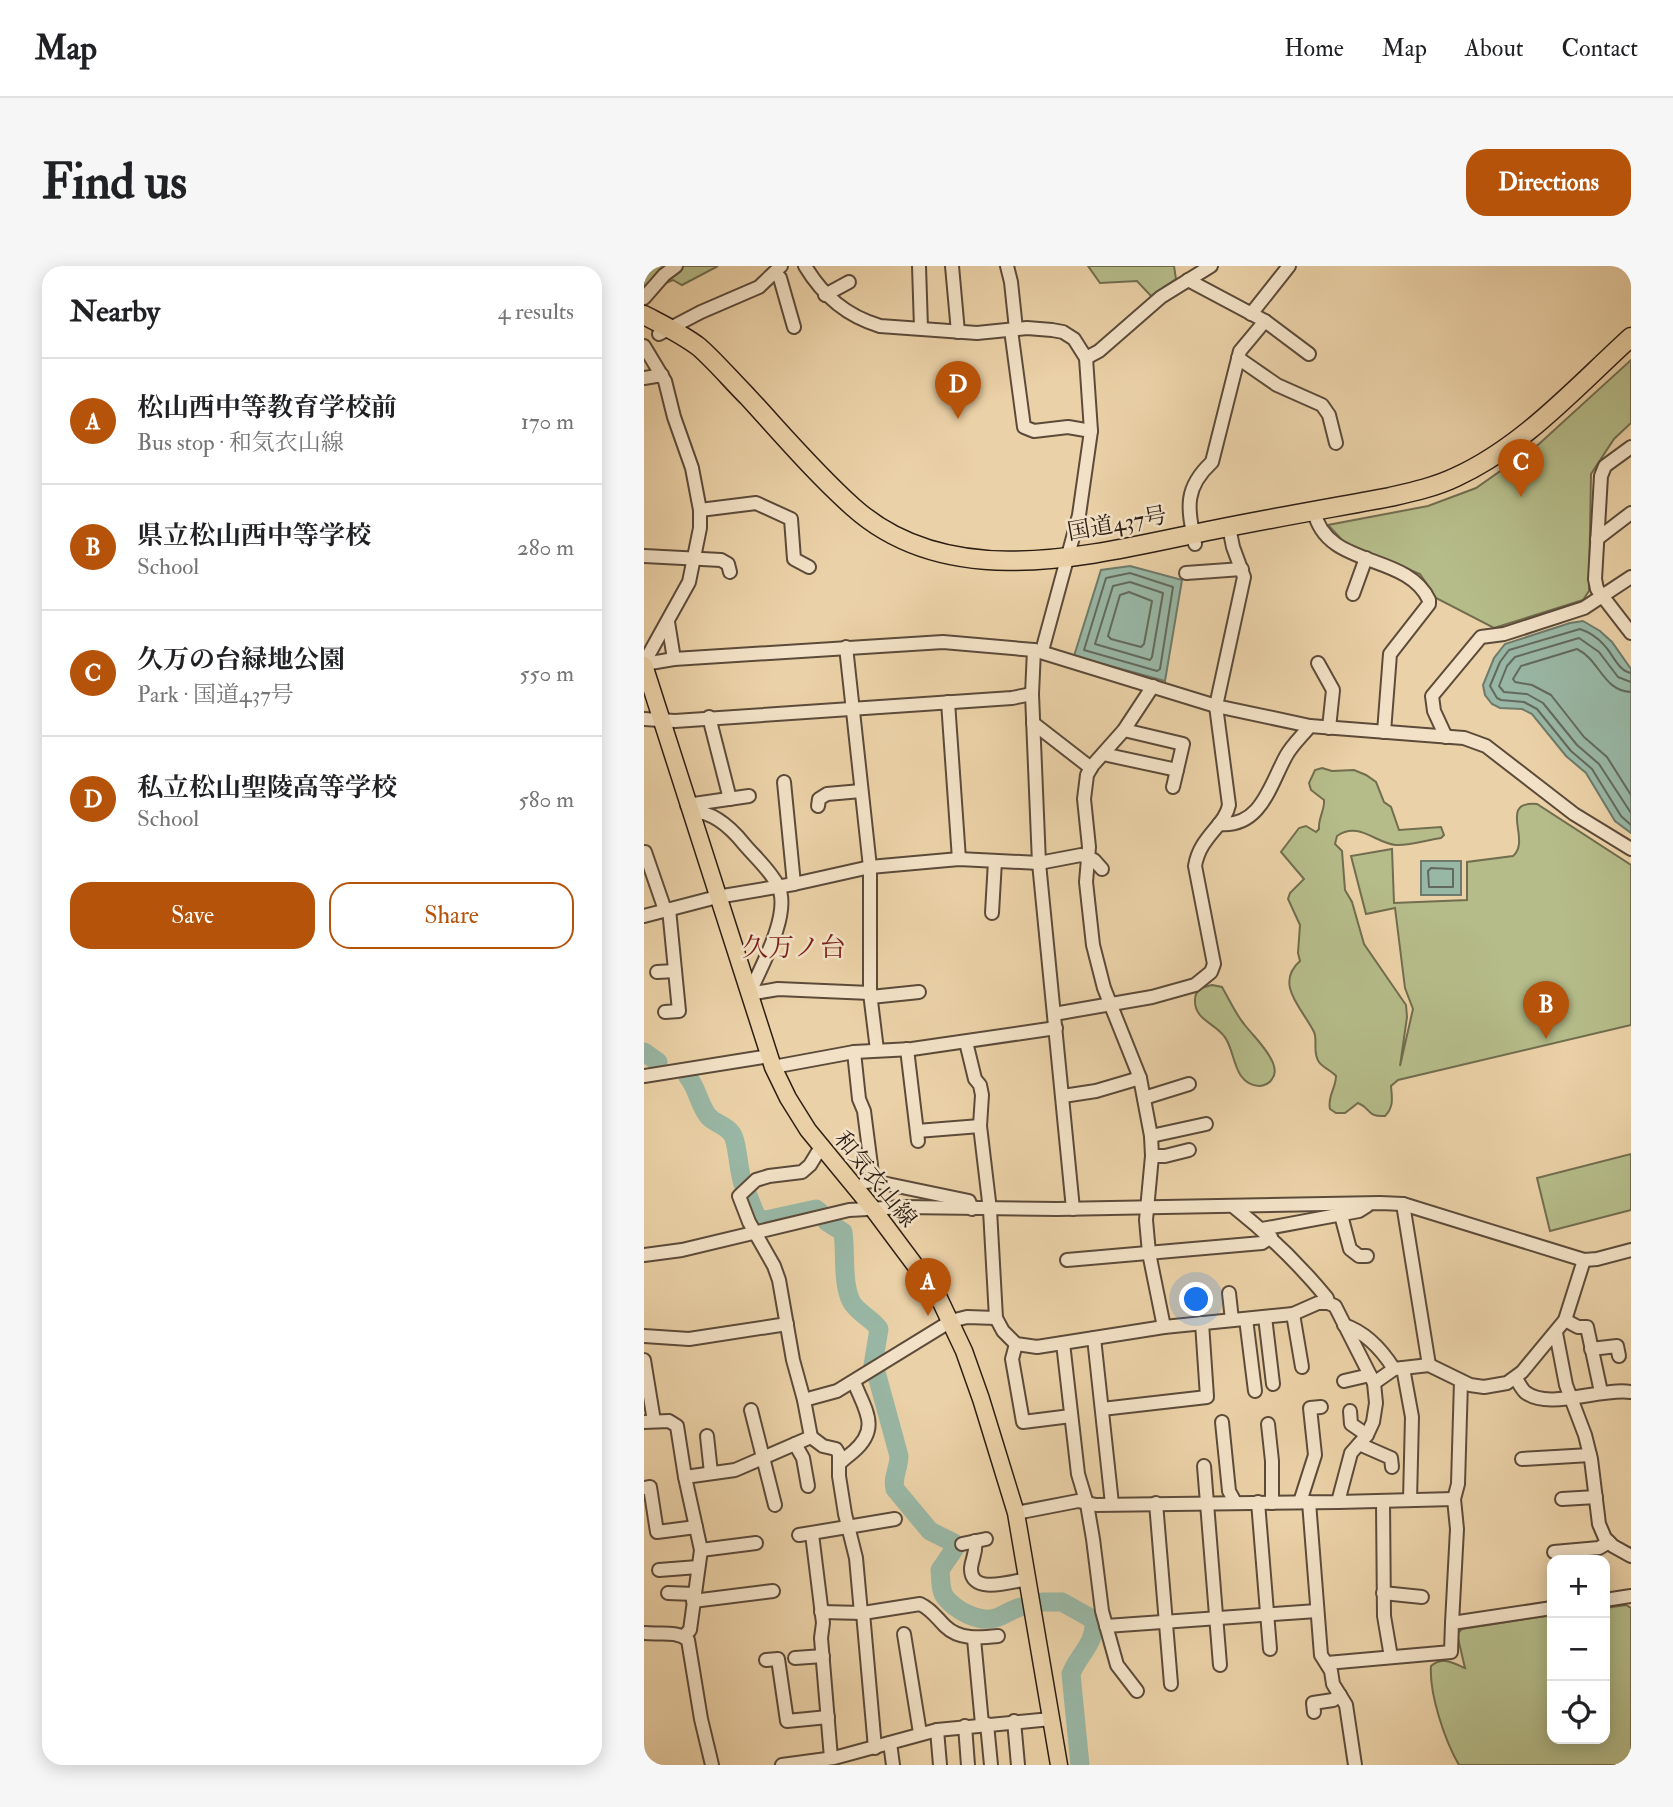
<!DOCTYPE html>
<meta charset="utf-8">
<style>
body{margin:0;font-family:"IM FELL Double Pica","Noto Serif JP",serif;background:#f6f6f6;color:#202124}
.controls{position:absolute;right:21px;bottom:21px;display:grid;overflow:hidden;border-radius:14px;box-shadow:0 4px 18px #0003}
.controls button{width:63px;height:63px;display:grid;place-items:center;padding:0;border:0;border-bottom:2px solid #e0e0e0;background:#fff;color:#202124;font:35px sans-serif}
.you{position:absolute;left:553px;top:1034px;width:24px;height:24px;margin:-18px;border:5px solid #fff;border-radius:50%;background:#1a73e8;box-shadow:0 0 0 10px #1a73e833}
.badge{display:grid;place-items:center;width:46px;height:46px;border-radius:50%;background:#b45309;color:#fff;font-size:23px;font-weight:700}
.pin{position:absolute;translate:-50% -58px;filter:drop-shadow(0 2px 4px #0008)}
.pin::after{content:'';position:absolute;top:37px;width:24px;height:21px;background:inherit;clip-path:polygon(0 0,100% 0,50% 100%)}
.list{margin:0;padding:0;list-style:none}
h2{display:flex;justify-content:space-between;align-items:center;height:91px;margin:0;padding:0 28px;font-size:30px}
h2 small{font-size:23px;font-weight:400;color:#757577}
.list li{display:grid;grid-template-columns:46px 1fr auto;gap:21px;align-items:center;box-sizing:border-box;height:126px;padding:0 28px;border-top:2px solid #e0e0e0}
.list b{display:block;font-size:26px;white-space:nowrap}
.list p{margin:0;font-size:23px;white-space:nowrap;color:#757577}
.list em{font-size:23px;font-style:normal;color:#757577}
.actions{display:flex;gap:14px;padding:21px 28px}
.actions a{flex:1;padding:16px 0;border:2px solid #b45309;border-radius:21px;text-align:center;font-size:24px;color:#b45309}
.actions .main{background:#b45309;color:#fff}
.icon{flex:none;width:38px;height:38px;fill:none;stroke:currentColor;stroke-width:2;stroke-linecap:round;stroke-linejoin:round}
.map{position:relative;flex:none;width:987px;height:1499px;overflow:hidden;border-radius:21px}
header{display:flex;align-items:center;gap:42px;box-sizing:border-box;height:98px;padding:0 35px;background:#fff;border-bottom:2px solid #e0e0e0}
header strong{font-size:33px}
nav{display:flex;gap:38px;margin-inline-start:auto;font-size:24px}
.intro{display:flex;align-items:center;justify-content:space-between;box-sizing:border-box;height:168px;padding:0 42px}
h1{margin:0;font-size:49px}
.button{padding:18px 32px;border-radius:21px;background:#b45309;color:#fff;font-size:24px;font-weight:700}
main{display:flex;gap:42px;padding:0 42px}
aside{flex:1;background:#fff;border-radius:21px;box-shadow:0 4px 18px #0003}
.map>svg:first-child{display:block}
.green{fill:#b5bc89;stroke:#716d4f;stroke-width:2}
.water{fill:#99b7a5;stroke:#6e7a6b;stroke-width:2}
.lines{fill:none;stroke-linecap:round;stroke-linejoin:round}
.shore{stroke:#636a5d;stroke-width:2}
.river{stroke:#99b7a5;stroke-width:19}
.minor-casing{stroke:#5c4b3a;stroke-width:16}
.major-casing{stroke:#2d1e15;stroke-width:19}
.highway-casing{stroke:#2d1e15;stroke-width:21}
.minor{stroke:#f2e1c6;stroke-width:12}
.major{stroke:#ebd1a7;stroke-width:16}
.highway{stroke:#ebd1a7;stroke-width:18}
.labels{text-anchor:middle;stroke-width:5;stroke-linejoin:round;paint-order:stroke}
.street-label{font-size:23px;fill:#2d1e15;stroke:#f2e1c6}
.quarter-label{font-size:26px;fill:#7a1f14;stroke:#f2e1c6}
</style>
<header>
<strong>Map</strong>
<nav><a>Home</a><a>Map</a><a>About</a><a>Contact</a></nav>
</header>
<div class="intro"><h1>Find us</h1><a class="button">Directions</a></div>
<main>
<aside>
<h2>Nearby<small>4 results</small></h2>
<ul class="list">
<li><span class="badge">A</span><div><b>松山西中等教育学校前</b><p>Bus stop · 和気衣山線</p></div><em>170 m</em></li>
<li><span class="badge">B</span><div><b>県立松山西中等学校</b><p>School</p></div><em>280 m</em></li>
<li><span class="badge">C</span><div><b>久万の台緑地公園</b><p>Park · 国道437号</p></div><em>550 m</em></li>
<li><span class="badge">D</span><div><b>私立松山聖陵高等学校</b><p>School</p></div><em>580 m</em></li>
</ul>
<div class="actions"><a class="main">Save</a><a>Share</a></div>
</aside>
<div class="map">
<svg width="987" height="1499" viewBox="0 0 987 1499">
<rect width="100%" height="100%" fill="#ebd1a7"/>
<filter id="stains"><feTurbulence type="fractalNoise" baseFrequency=".00286" numOctaves="4"/><feColorMatrix values="0 0 0 0 .2 0 0 0 0 .09 0 0 0 0 .02 0 0 0 .5 -.17"/></filter>
<radialGradient id="worn" r=".72"><stop offset=".6" stop-color="#630" stop-opacity="0"/><stop offset="1" stop-color="#630" stop-opacity=".3"/></radialGradient>
<g class="green">
<path d="M0,0H74L38,19L29,14L17,19C14,29 10,31 0,32Z"/>
<polygon points="444,0 530,0 532,13 507,30 493,15 456,17"/>
<polygon points="987,94 987,157 970,173 947,208 945,325 939,334 850,362 792,332 776,308 700,276 684,259 784,240 832,222 895,178"/>
<path d="M678,502L688,505L710,504L722,509L732,516L740,536L747,541L755,564L797,561L800,569L797,572C783,574 765,580 752,579C731,577 715,555 693,570L691,578L698,585L701,624L708,636L720,678L762,739L763,751L756,800L769,743L761,722L751,642L722,648L707,590L748,583L750,637L823,634V596L869,590C888,574 853,535 893,538L987,599V759L754,814L747,820C748,832 750,841 741,850C722,851 727,842 714,837L701,847H692L686,843C683,831 692,822 692,810C687,804 679,802 675,796C668,786 674,775 670,766C658,742 630,718 656,695L654,687L656,659L644,633L646,627L660,613L637,586L655,562L662,560L672,566L675,563C674,552 681,544 680,534L667,524L665,517L671,504Z"/>
<path d="M568,719L578,721C585,733 591,747 600,758C610,771 623,782 629,797C631,802 632,808 628,813C626,817 620,820 615,820C588,818 592,784 580,770C570,757 550,753 551,734C551,723 559,721 568,719Z"/>
<polygon points="987,888 987,944 906,965 893,912"/>
<path d="M982,1339L987,1342V1499H815C801,1475 785,1428 787,1400C798,1390 809,1397 821,1402L813,1368L818,1363L908,1349V1473H961V1342Z"/>
</g>
<g class="water">
<polygon points="486,300 538,314 521,415 430,390 457,304"/>
<polygon points="939,355 956,365 968,376 987,403 987,567 971,555 942,507 922,490 888,448 878,443 856,442 848,438 841,429 839,419 850,392 861,378 926,357"/>
<rect x="777" y="595" width="40" height="34"/>
</g>
<g class="lines">
<g class="shore">
<polygon points="486,307 529,321 516,403 513,405 440,384 462,312"/>
<polygon points="486,316 519,327 508,391 506,394 451,378 469,320"/>
<polygon points="485,326 508,335 500,378 497,381 467,373 464,370 476,329"/>
<path d="M987,407C974,405 969,388 960,379C953,371 945,366 936,363L865,384L856,396L846,420L853,432L857,434L880,436L893,443L927,485L948,503L977,550L987,559"/>
<polyline points="987,416 974,411 955,386 935,372 871,391 863,400 855,420 860,426 883,428 899,437 933,479 955,498 987,547"/>
<path d="M987,426C959,425 956,394 933,383L877,400L869,413L871,416L888,419L907,429L940,471L963,491L987,529"/>
<polygon points="787,602 809,603 809,621 785,621 784,605"/>
</g>
<g class="river">
<polyline points="0,786 14,796"/>
<path d="M44,811C54,823 55,840 65,851C73,859 86,860 90,872C95,888 94,905 100,921"/>
<polyline points="103,927 113,952 122,954 172,943 176,946"/>
<path d="M183,956L199,966C202,987 198,1016 207,1035C213,1047 228,1052 235,1063L229,1099"/>
<path d="M232,1106L255,1190C255,1202 248,1212 251,1223L286,1265L310,1277L311,1282L296,1304C297,1312 296,1324 301,1331C311,1344 335,1357 351,1352C360,1350 367,1343 377,1341"/>
<path d="M398,1336H418L450,1354C452,1378 434,1389 427,1408L436,1499"/>
</g>
<g class="minor-casing">
<g id="minor">
<path d="M161,0C179,30 202,50 236,60L333,67L383,62L408,64L419,66L430,73L442,92L447,165L435,249L398,385"/>
<polyline points="275,0 277,62"/>
<polyline points="308,0 314,66"/>
<polyline points="363,0 367,16 372,63"/>
<polyline points="131,7 136,12 150,61"/>
<path d="M544,14L621,55L596,85L568,196C539,223 544,242 551,278"/>
<polyline points="181,29 205,16"/>
<polyline points="0,32 20,9 32,0"/>
<polyline points="607,48 645,0"/>
<polyline points="621,55 665,88"/>
<polyline points="367,64 380,161 390,165 424,161 447,165"/>
<polyline points="15,68 57,46 115,21 137,0"/>
<polyline points="0,80 21,115 30,151 48,202 56,244 56,262 45,316 0,397"/>
<polyline points="442,92 455,85 517,31 567,0"/>
<polyline points="594,92 633,119 678,139 685,149 692,177"/>
<polyline points="0,112 18,109"/>
<polyline points="987,181 961,200 957,210 951,313 953,323 987,367"/>
<polyline points="56,244 112,237 147,253 150,293 165,301"/>
<path d="M670,245C682,303 763,286 785,334V338L746,388L740,466"/>
<polyline points="953,273 987,247"/>
<polyline points="0,290 77,294 84,298 86,306"/>
<polyline points="542,307 598,303"/>
<polyline points="709,328 722,292"/>
<polyline points="24,356 30,393"/>
<polyline points="202,381 226,601 226,727 233,784"/>
<polyline points="390,384 388,428 395,597 429,943"/>
<polyline points="674,397 689,424 685,462"/>
<polyline points="0,398 30,393 299,376 390,384 572,440 666,460 820,472 842,480 930,548 987,583"/>
<polyline points="509,420 480,464 448,500 443,509 440,533 445,581 442,616 449,679 460,722 496,812 507,870 508,890 502,954 505,987 520,1061"/>
<polyline points="304,436 315,593"/>
<polyline points="65,451 86,533"/>
<polyline points="0,453 31,455 368,432 388,428"/>
<polyline points="389,457 447,502"/>
<polyline points="480,464 539,478 529,521"/>
<polyline points="802,471 790,445 788,430 837,371 860,368 940,342 987,311"/>
<polyline points="459,488 533,504"/>
<polyline points="140,516 150,618"/>
<polyline points="43,539 105,530"/>
<polyline points="174,540 175,533 183,528 217,525"/>
<path d="M46,546C68,544 87,562 100,578C111,591 127,605 134,620C148,647 116,703 105,728L134,723L226,727"/>
<path d="M575,558C617,562 626,519 642,490C648,479 658,470 666,460"/>
<polyline points="1,586 21,644"/>
<polyline points="348,647 351,595"/>
<polyline points="0,650 73,631 150,618 226,601 315,593 395,597 437,589 450,594 458,603"/>
<polyline points="13,706 31,705"/>
<polyline points="227,731 275,726"/>
<polyline points="21,746 35,745 25,643"/>
<path d="M410,748L508,731L551,719L567,706L570,698L551,600C556,570 581,560 585,539L572,440L600,311L589,281L585,261"/>
<polyline points="322,776 331,813 336,819 338,829 336,860 346,944 352,1052 359,1065 372,1078 393,1081 520,1061 649,1048 674,1037 684,1037 691,1040 730,1117 732,1137 729,1156 723,1169 707,1187 694,1236 452,1239 434,1235 372,1247"/>
<polyline points="263,783 274,875"/>
<polyline points="210,786 215,833 220,845 229,915"/>
<polyline points="129,801 210,786 268,783 412,762"/>
<polyline points="0,810 125,790"/>
<polyline points="419,830 452,825 496,812"/>
<polyline points="500,832 545,818"/>
<polyline points="273,865 336,860"/>
<polyline points="507,870 562,858"/>
<polyline points="177,881 166,899 158,906 125,910 112,914 95,930 105,956 130,1000 135,1014 149,1094 160,1134 193,1125 307,1055 323,1051 352,1052"/>
<polyline points="508,890 521,890 545,884"/>
<polyline points="221,916 229,915 325,935 328,943"/>
<polyline points="759,938 785,1099"/>
<path d="M590,941C624,968 655,998 683,1032L684,1037"/>
<polyline points="697,949 706,983 715,990 723,990"/>
<polyline points="618,963 715,945 723,940"/>
<polyline points="0,989 38,984 205,944 260,941 413,943 736,937 759,938 940,994 953,993 987,984"/>
<polyline points="423,994 618,977 627,971"/>
<polyline points="585,1027 588,1054"/>
<polyline points="649,1048 658,1101"/>
<polyline points="621,1051 629,1118"/>
<polyline points="602,1053 611,1125"/>
<polyline points="921,1054 934,1061 943,1061 957,1126"/>
<path d="M700,1059C721,1066 738,1084 750,1103"/>
<polyline points="912,1067 922,1119 941,1169 947,1193 955,1258 961,1272 969,1280 987,1290"/>
<polyline points="0,1070 45,1073 143,1058"/>
<polyline points="450,1072 468,1238"/>
<polyline points="419,1077 434,1208 443,1238 449,1273 458,1345 473,1399 493,1425"/>
<polyline points="372,1078 368,1093 379,1156 427,1150"/>
<polyline points="947,1083 973,1080 975,1090"/>
<polyline points="0,1094 10,1155"/>
<polyline points="759,1102 768,1151 766,1234"/>
<path d="M872,1112C874,1116 877,1122 881,1126C904,1145 958,1121 987,1126"/>
<polyline points="700,1115 726,1109"/>
<polyline points="730,1117 750,1103 785,1099 826,1119 840,1121 863,1117 878,1106 921,1054 940,994"/>
<polyline points="458,1143 563,1131 558,1057"/>
<polyline points="107,1144 131,1239"/>
<polyline points="706,1145 707,1158 723,1169"/>
<polyline points="0,1156 25,1155 33,1160 41,1211"/>
<polyline points="578,1156 585,1225 591,1236"/>
<polyline points="624,1158 628,1195 628,1237"/>
<polyline points="63,1170 67,1207"/>
<polyline points="167,1171 179,1180 192,1183 195,1188 195,1210 201,1248 212,1292 217,1347"/>
<polyline points="151,1178 159,1192 164,1220"/>
<polyline points="715,1178 747,1192 748,1201"/>
<polyline points="878,1193 946,1189"/>
<path d="M196,1197C200,1193 204,1190 209,1186C237,1162 221,1144 210,1116"/>
<polyline points="560,1200 576,1399"/>
<polyline points="0,1222 6,1221 13,1266 52,1261"/>
<polyline points="918,1233 952,1231"/>
<polyline points="739,1235 740,1350 747,1391"/>
<polyline points="614,1236 626,1383"/>
<polyline points="656,1236 671,1189 666,1142 677,1141"/>
<polyline points="665,1236 677,1389 687,1405 689,1418 702,1439 711,1499"/>
<polyline points="694,1236 810,1233"/>
<polyline points="512,1237 527,1418"/>
<polyline points="168,1268 179,1357 177,1372 187,1492"/>
<polyline points="155,1269 251,1253"/>
<path d="M331,1275C333,1286 328,1292 327,1302C326,1330 369,1315 384,1313"/>
<polyline points="318,1278 342,1273"/>
<polyline points="57,1284 112,1277"/>
<polyline points="910,1286 955,1282 965,1276"/>
<polyline points="15,1304 54,1301"/>
<polyline points="24,1327 50,1328"/>
<polyline points="739,1327 778,1331"/>
<polyline points="961,1334 987,1330"/>
<polyline points="49,1335 129,1325"/>
<path d="M177,1346L219,1347L276,1338C287,1343 292,1351 301,1360C315,1374 336,1372 354,1370"/>
<polyline points="219,1347 231,1482"/>
<polyline points="808,1357 813,1263 810,1233 814,1218 817,1115"/>
<polyline points="462,1360 673,1345"/>
<path d="M0,1367C15,1369 32,1364 44,1374L57,1453L68,1499"/>
<polyline points="260,1368 276,1467"/>
<polyline points="40,1370 46,1364 57,1284 41,1211 91,1204 167,1171 160,1134"/>
<polyline points="330,1373 338,1458"/>
<polyline points="151,1392 179,1390"/>
<polyline points="122,1394 134,1393 143,1455 184,1451"/>
<polyline points="683,1397 807,1386 808,1357 908,1342"/>
<polyline points="670,1446 669,1437 689,1434 696,1429"/>
<polyline points="370,1455 374,1499"/>
<polyline points="343,1458 347,1499"/>
<polyline points="321,1460 324,1499"/>
<polyline points="293,1464 296,1499"/>
<polyline points="246,1477 249,1499"/>
<polyline points="138,1499 190,1492 293,1464 407,1453"/>
</g>
</g>
<g class="major-casing">
<polyline id="major" points="0,399 129,801 144,832 164,864 229,943 294,1030 320,1085 337,1133 372,1247 415,1499"/>
</g>
<g class="highway-casing">
<path id="highway" d="M0,49C19,59 38,68 55,81C72,96 87,114 103,130C138,168 171,207 209,241C308,330 454,287 569,264C628,252 687,242 746,231C768,226 791,221 812,211C880,180 933,120 987,71"/>
</g>
<use href="#minor" class="minor"/>
<use href="#major" class="major"/>
<use href="#highway" class="highway"/>
</g>
<g class="labels">
<g class="street-label">
<text transform="translate(473 257) rotate(-10)" y="8">国道437号</text>
<text transform="translate(232 913) rotate(51)" y="8">和気衣山線</text>
</g>
<g class="quarter-label">
<text x="150" y="690">久万ノ台</text>
</g>
</g>
<rect width="100%" height="100%" filter="url(#stains)"/>
<rect width="100%" height="100%" fill="url(#worn)"/>
</svg>
<div class="controls">
<button>+</button>
<button>−</button>
<button><svg class="icon" aria-label="locate" viewBox="0 0 24 24"><circle cx="12" cy="12" r="6"/><path d="M12 2v4M12 18v4M2 12h4M18 12h4"/></svg></button>
</div>
<div class="you"></div>
<div class="pin badge" style="left:284px;top:1050px">A</div>
<div class="pin badge" style="left:902px;top:773px">B</div>
<div class="pin badge" style="left:877px;top:231px">C</div>
<div class="pin badge" style="left:314px;top:153px">D</div>
</div>
</main>
